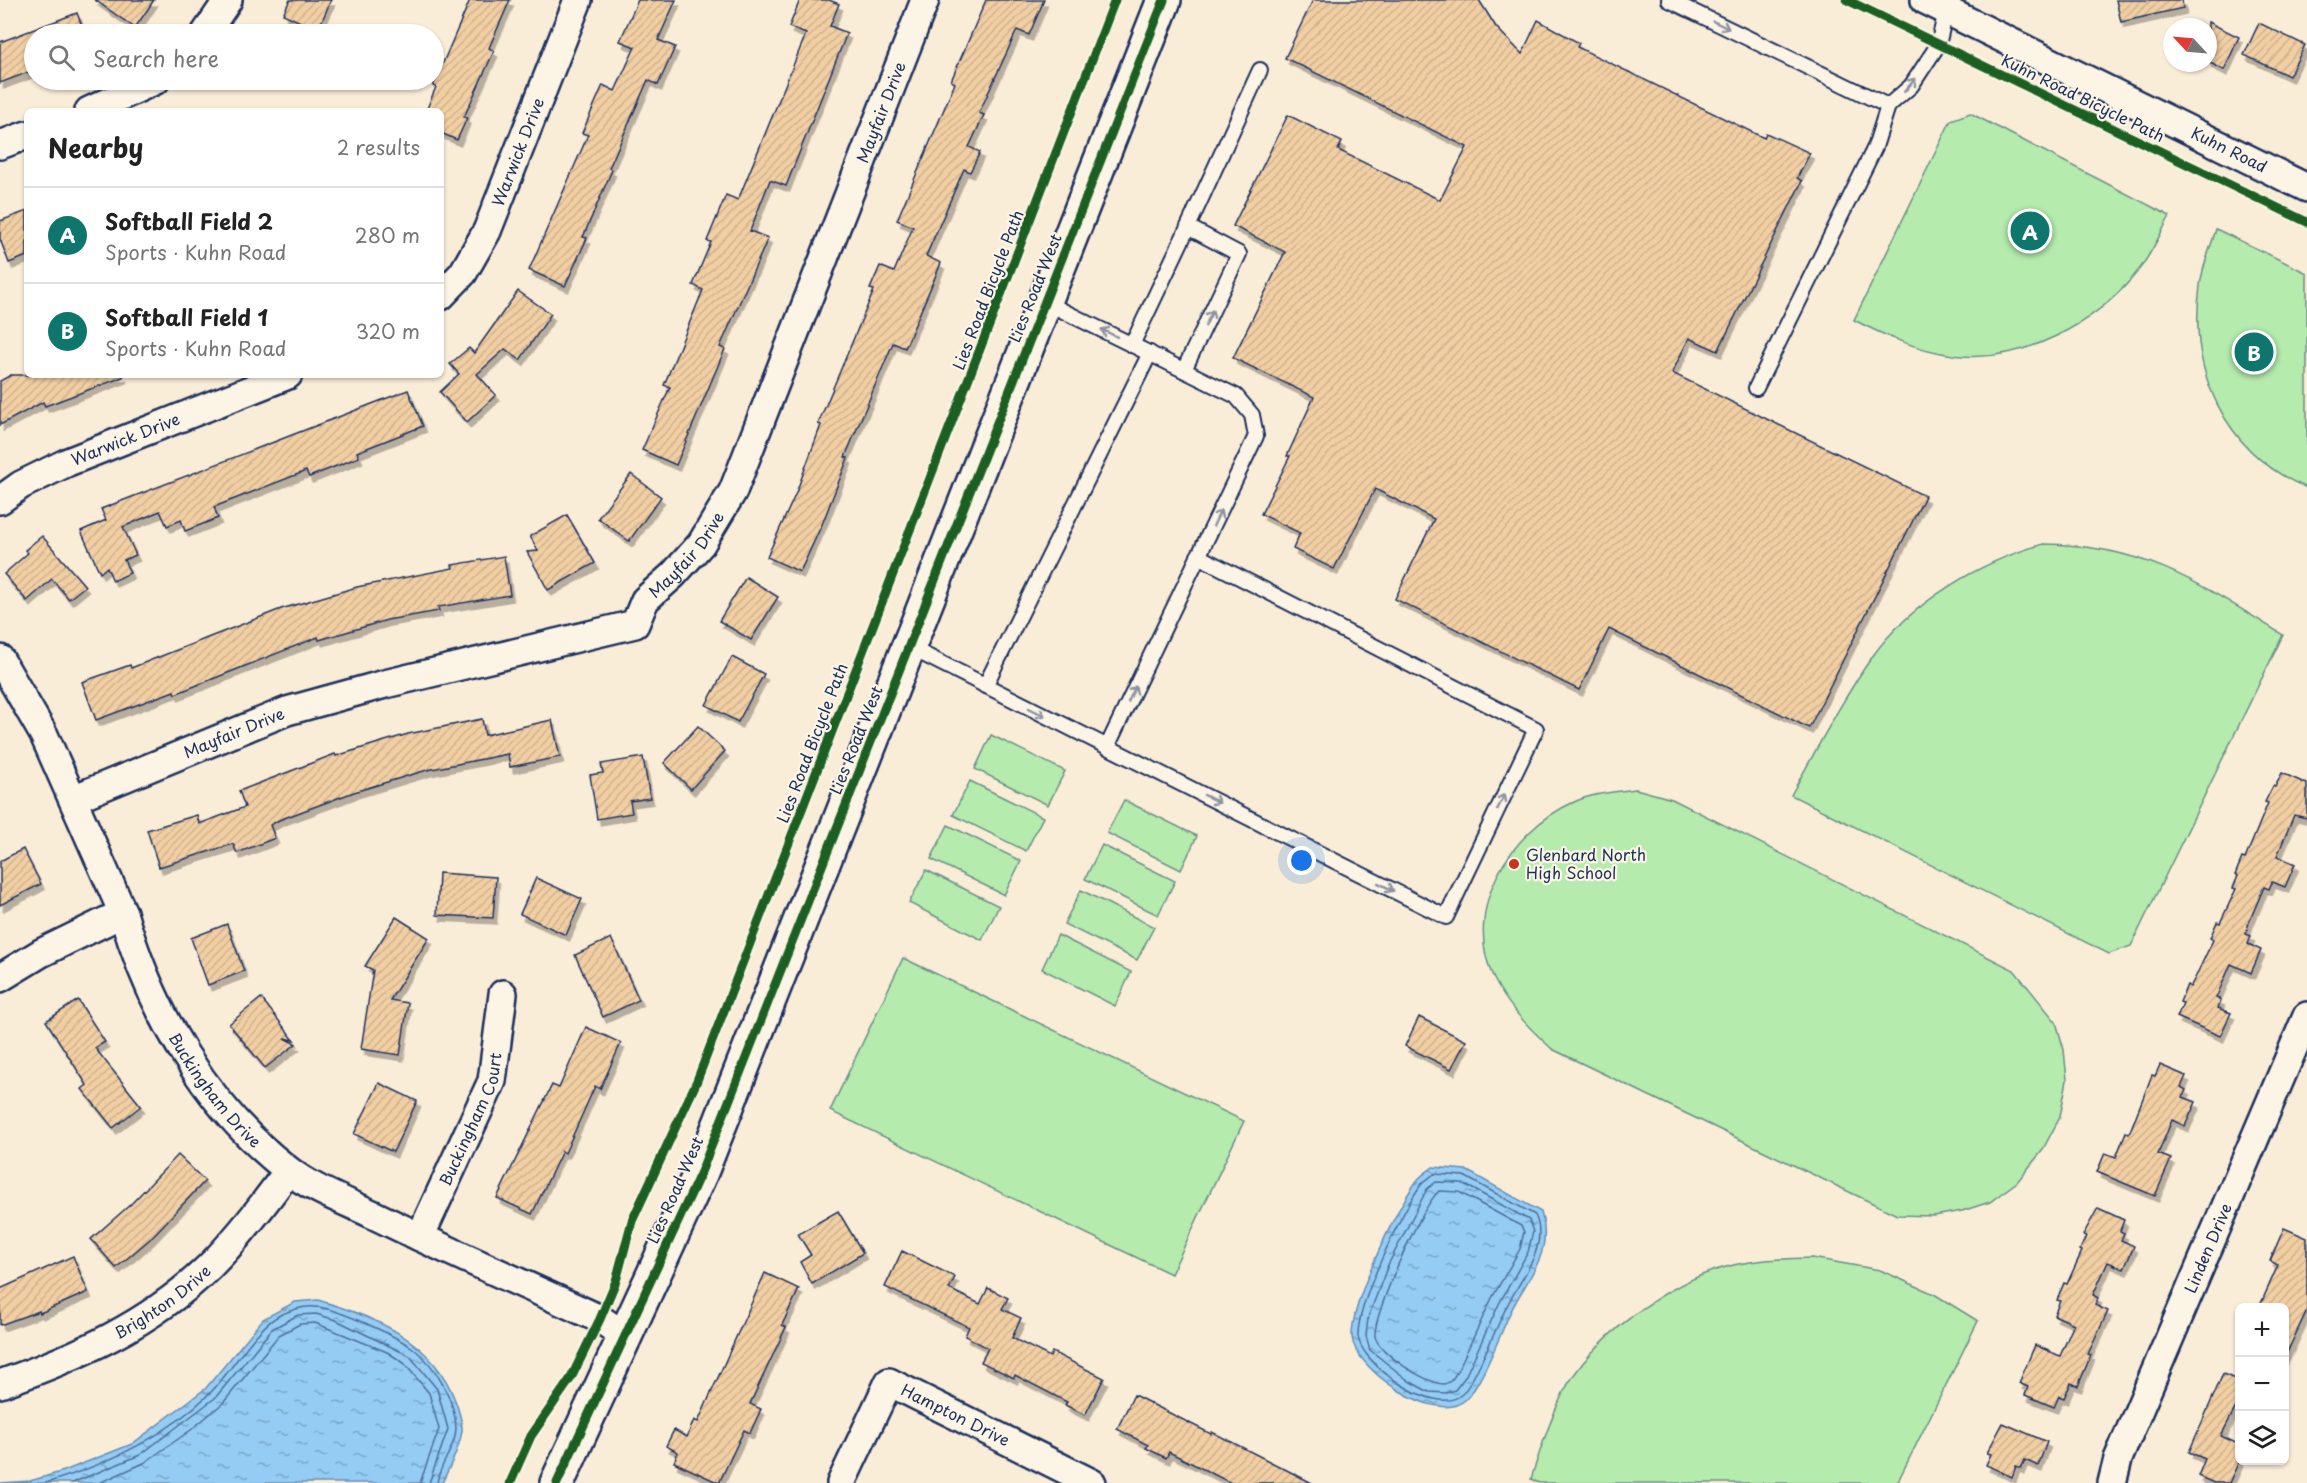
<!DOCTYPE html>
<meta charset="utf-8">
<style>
body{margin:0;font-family:"Playpen Sans",sans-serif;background:#f2f2f2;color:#222}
.controls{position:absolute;right:18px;bottom:18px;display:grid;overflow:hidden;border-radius:9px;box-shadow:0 2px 4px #0004}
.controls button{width:54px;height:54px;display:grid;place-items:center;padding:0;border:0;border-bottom:2px solid #e0e0e0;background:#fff;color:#222;font:30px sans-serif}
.compass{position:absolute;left:2163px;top:18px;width:54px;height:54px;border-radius:50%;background:#fff;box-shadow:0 2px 4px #0004;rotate:296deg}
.you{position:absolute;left:1302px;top:861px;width:21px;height:21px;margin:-15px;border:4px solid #fff;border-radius:50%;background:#1a73e8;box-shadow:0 0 0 9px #1a73e833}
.badge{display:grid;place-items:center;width:39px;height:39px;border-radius:50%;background:#0f766e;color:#fff;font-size:20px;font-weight:700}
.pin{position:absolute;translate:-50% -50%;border:3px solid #fff;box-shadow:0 2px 6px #0006}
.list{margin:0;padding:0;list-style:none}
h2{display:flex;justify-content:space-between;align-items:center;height:78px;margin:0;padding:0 24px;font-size:26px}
h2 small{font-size:20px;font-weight:400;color:#767676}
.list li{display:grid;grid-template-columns:39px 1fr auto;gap:18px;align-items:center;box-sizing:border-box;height:96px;padding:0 24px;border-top:2px solid #e0e0e0}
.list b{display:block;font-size:22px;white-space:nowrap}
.list p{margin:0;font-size:20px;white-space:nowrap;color:#767676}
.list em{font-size:20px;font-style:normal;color:#767676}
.icon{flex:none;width:33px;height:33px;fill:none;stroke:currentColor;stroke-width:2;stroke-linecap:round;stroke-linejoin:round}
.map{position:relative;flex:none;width:2307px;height:1483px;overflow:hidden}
.search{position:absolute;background:#fff;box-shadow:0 2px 4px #0004;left:24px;top:24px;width:420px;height:66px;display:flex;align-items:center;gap:15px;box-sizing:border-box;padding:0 21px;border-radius:33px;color:#767676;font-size:22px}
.panel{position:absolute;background:#fff;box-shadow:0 2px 4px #0004;left:24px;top:108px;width:420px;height:270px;border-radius:9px}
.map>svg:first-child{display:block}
.grass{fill:#b5ebad;stroke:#688d86;stroke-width:1.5}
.water{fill:url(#water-ripples);stroke:#648db7;stroke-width:1.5}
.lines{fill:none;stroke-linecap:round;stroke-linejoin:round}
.shore{stroke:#4b6e9a;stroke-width:1.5}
.building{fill:url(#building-hatch);stroke:#1b2f5e;stroke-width:1.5;filter:url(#shadow)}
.lane-casing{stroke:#1b2f5e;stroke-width:18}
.street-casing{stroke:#1b2f5e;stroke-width:32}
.secondary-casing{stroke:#1b2f5e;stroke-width:38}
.lane{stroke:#fcf5e5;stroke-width:14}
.street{stroke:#fcf5e5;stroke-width:27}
.secondary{stroke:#fcf5e5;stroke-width:33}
.cycleway-casing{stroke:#fcf5e5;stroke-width:13}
.cycleway{stroke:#1b5e20;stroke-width:9}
.oneway{stroke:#8c92a2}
.poi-dot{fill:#c8321e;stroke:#fcf5e5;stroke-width:2}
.labels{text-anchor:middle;stroke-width:4.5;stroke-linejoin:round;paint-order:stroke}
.street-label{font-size:16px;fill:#1b2f5e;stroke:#fcf5e5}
.poi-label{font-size:16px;fill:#1b2f5e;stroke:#fcf5e5;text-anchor:start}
</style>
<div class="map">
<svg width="2307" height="1483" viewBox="0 0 2307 1483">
<defs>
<pattern id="water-ripples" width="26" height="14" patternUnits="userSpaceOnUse" patternTransform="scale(1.5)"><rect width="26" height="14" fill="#94ccf3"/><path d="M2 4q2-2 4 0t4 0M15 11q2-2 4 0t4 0" fill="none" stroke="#78a6c8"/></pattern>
<pattern id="building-hatch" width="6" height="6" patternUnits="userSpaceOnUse" patternTransform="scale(1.5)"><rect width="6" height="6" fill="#f2cfa3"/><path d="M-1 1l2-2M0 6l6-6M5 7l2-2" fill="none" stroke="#cfb28f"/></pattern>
<filter id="shadow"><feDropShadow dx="3.5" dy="6" stdDeviation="0" flood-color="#0004"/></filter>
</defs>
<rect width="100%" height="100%" fill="#faedd8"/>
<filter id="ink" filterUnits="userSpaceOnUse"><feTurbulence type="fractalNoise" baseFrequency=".0167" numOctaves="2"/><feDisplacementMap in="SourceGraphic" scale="12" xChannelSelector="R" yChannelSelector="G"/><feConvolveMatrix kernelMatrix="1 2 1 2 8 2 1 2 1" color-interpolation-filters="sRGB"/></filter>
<g filter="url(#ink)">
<g class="grass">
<path d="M1970,113L2170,216C2160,234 2151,255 2138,271C2097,323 2021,365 1953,355C1917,350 1885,336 1854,320L1951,120Z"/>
<path d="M2216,229L2307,273V488C2225,453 2188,372 2200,286C2202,267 2211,247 2216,229Z"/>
<path d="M2044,544C2145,545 2201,584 2283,635L2131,946L2109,954L1791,795C1817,749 1842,700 1872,657C1910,603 1981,561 2044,544Z"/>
<polygon points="991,735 1065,771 1048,805 975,769"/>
<polygon points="970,781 1043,817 1026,851 953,815"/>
<path d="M1636,789L1672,799L2014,970L2056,1022L2064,1050L2067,1080L2060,1117L2042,1151L2017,1182L1990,1202L1962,1211L1934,1216L1897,1215L1552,1049C1529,1028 1508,1007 1494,979C1461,910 1509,831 1574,802C1593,793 1616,792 1636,789Z"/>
<polygon points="1124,800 1197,836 1181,870 1107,833"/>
<polygon points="948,825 1021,861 1004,895 931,859"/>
<polygon points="1102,845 1175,881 1158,915 1085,879"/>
<polygon points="926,870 999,906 982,940 909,903"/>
<polygon points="1081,890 1154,927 1137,960 1064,924"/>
<polygon points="1058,935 1131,972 1115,1006 1042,969"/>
<polygon points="903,958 1244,1121 1171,1274 830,1111"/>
<path d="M1812,1258L1880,1270L1934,1294L1978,1321L1897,1483H1539L1531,1479C1540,1450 1550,1420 1563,1393C1591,1339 1668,1282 1726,1267C1754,1259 1783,1259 1812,1258Z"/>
</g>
<g class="water">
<path d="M1433,1167L1466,1170L1541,1212C1554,1254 1528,1276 1511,1311C1501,1332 1481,1387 1465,1400C1436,1426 1354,1369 1352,1337C1351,1302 1395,1212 1416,1182C1420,1176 1427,1172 1433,1167Z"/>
<path d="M318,1300C375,1317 433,1340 455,1400C458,1409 463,1421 462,1431C459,1449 450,1466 442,1483H0L30,1481L64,1471L132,1444L206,1388L263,1319L295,1302Z"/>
</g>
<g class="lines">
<g class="shore">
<path d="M1434,1174L1464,1176L1535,1215C1549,1245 1523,1276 1509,1302C1498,1322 1475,1383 1461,1395C1435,1417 1360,1364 1358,1336C1357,1304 1401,1214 1420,1186C1424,1181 1429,1178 1434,1174Z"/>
<polygon points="1436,1182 1462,1183 1529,1220 1533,1232 1528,1252 1500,1302 1465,1377 1455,1390 1446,1393 1429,1392 1409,1381 1370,1350 1366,1336 1368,1318 1388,1265 1427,1189"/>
<path d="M1439,1191L1459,1192L1521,1226L1524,1232L1520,1249L1492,1298L1457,1372C1453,1378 1451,1383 1444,1384C1428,1385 1377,1352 1375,1336C1373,1314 1422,1205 1439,1191Z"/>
<path d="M46,1483C106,1465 165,1438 211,1392C231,1372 256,1327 280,1315C292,1310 302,1306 315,1307C335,1307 398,1337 414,1349C436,1366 455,1400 456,1428C456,1448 439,1464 437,1483"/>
<polyline points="72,1483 140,1455 215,1398 272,1329 298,1315 316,1314 336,1320 410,1356 437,1389 448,1429 429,1483"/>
<polyline points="99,1483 144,1463 191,1430 223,1403 279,1335 300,1324 315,1323 387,1352 404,1363 429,1393 439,1429 420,1483"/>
</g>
</g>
<g class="building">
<polygon points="95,0 154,0 135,28"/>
<polygon points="290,0 331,0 318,30 283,14"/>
<polygon points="470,0 510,0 489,48 494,51 464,117 467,118 457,140 441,133 441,111 426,111 436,87 433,86"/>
<polygon points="638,0 676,0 658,40 675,47 658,85 648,80 609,168 612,170 583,237 587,238 565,286 529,270 588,135 582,133 603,85 615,91 635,47 620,41"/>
<polygon points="800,0 829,0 839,4 830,26 847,33 786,186 770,180 750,231 768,238 720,347 725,349 676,465 642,450 670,387 664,385 703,290 693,285 711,242 707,241 726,195 738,200 806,34 789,27"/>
<polygon points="986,0 1044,0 1029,35 1017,30 979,113 984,115 969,147 980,152 970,172 964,169 926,256 941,263 905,348 893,343 845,457 848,458 823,522 800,572 767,557 796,493 821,425 818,424 874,290 870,289 880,266 894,272 913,227 897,220 955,83 951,81"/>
<polygon points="1313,0 1479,0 1496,27 1522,54 1538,20 1579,43 1577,47 1764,138 1766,133 1810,153 1797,178 1802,181 1718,351 1689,338 1672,373 1925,496 1809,728 1609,629 1579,690 1395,599 1434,519 1375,489 1334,569 1293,549 1300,533 1261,514 1290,456 1287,456 1314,397 1233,358 1285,252 1233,226 1288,115 1342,142 1338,150 1440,200 1467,147 1285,58"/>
<polygon points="2116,0 2182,0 2183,8 2121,22"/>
<polygon points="77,13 85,34 34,34 34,70 0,83 0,42"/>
<polygon points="2208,22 2239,37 2224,70 2208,62"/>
<polygon points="2259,23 2305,45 2289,76 2244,55"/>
<polygon points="27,211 27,256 9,263 0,239 0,221"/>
<polygon points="518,291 551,314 520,360 505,349 477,374 496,395 467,422 440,392 459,374 450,364 469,348 474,353"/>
<polygon points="11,375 123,375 123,377 45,406 43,402 0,425 0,381"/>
<polygon points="408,390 423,426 357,452 359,457 309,477 306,471 214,507 218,518 185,531 181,520 167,526 160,511 123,527 136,555 124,560 130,573 113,581 107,567 100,573 81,531 106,520 101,509"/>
<polygon points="631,474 661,497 629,541 598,518"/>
<polygon points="567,515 595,563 548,590 527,552 538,551 530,536"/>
<polygon points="42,536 85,586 69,599 52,579 27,601 4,574 28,553 25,550"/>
<polygon points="504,556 510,595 438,607 439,611 387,620 319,640 318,637 175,694 174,691 96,720 82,682 130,665 131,668 281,609 357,587 453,568 452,565"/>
<polygon points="746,577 778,597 751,640 719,621"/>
<polygon points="732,657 764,674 738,722 706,705"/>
<polygon points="482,719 485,735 552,720 560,757 510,767 508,754 427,770 354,792 279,820 270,825 275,838 237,853 233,844 159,867 147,830 197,815 199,824 245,807 239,791 335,754 336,756 408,734"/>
<polygon points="698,726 725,751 691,789 664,763"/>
<polygon points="643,757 650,798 630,801 632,813 597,819 590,775 603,773 601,764"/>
<polygon points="2282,773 2307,784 2307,818 2294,815 2277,856 2295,864 2285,887 2272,882 2269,889 2264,887 2249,922 2246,934 2251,936 2248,944 2261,950 2251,973 2231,964 2216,998 2221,1000 2218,1008 2231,1013 2220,1036 2177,1017 2183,1003 2180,1002 2187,985 2190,987 2196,976 2213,940 2210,938 2217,922 2220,923 2236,889 2233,888 2238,876 2235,875 2242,858 2245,859 2268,803 2265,802 2273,786 2275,787"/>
<polygon points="23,849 41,884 0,905 0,861"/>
<polygon points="439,873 496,877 493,918 437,915"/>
<polygon points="536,878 582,899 566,935 520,914"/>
<polygon points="396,917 429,938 390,1000 408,1003 400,1055 361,1049 373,970 365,966"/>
<polygon points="227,924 244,971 208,985 191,938"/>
<polygon points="611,938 639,1000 603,1017 575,955"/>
<polygon points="261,998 294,1040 284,1038 296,1044 265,1068 229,1024"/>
<polygon points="78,1000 105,1042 95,1048 141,1106 113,1128 82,1089 87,1085 46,1021"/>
<polygon points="1419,1017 1466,1041 1451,1069 1405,1046"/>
<polygon points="586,1027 621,1043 600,1089 595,1086 565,1153 562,1151 532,1214 497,1198 552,1085 559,1088"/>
<polygon points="2160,1065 2186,1076 2181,1087 2186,1090 2183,1097 2196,1102 2185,1126 2172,1120 2158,1154 2171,1159 2155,1196 2097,1172 2105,1153 2116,1157 2126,1132 2129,1134 2152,1075 2155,1076"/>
<polygon points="379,1083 417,1101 393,1152 354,1134"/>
<polygon points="178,1155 205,1181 150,1239 116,1268 91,1239 131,1204"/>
<polygon points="2098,1208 2124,1220 2120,1231 2124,1233 2121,1240 2134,1246 2124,1269 2108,1262 2093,1295 2098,1298 2095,1305 2108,1311 2088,1354 2091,1355 2078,1386 2071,1383 2064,1398 2059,1396 2054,1407 2025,1395 2028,1387 2019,1383 2035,1345 2060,1356 2074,1324 2054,1315 2060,1301 2057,1300 2064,1283 2067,1284 2082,1251 2080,1250 2086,1236 2083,1235"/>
<polygon points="838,1211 863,1253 812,1284 800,1262 811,1255 798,1234"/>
<polygon points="2284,1228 2307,1238 2307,1310 2284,1359 2284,1308 2259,1308 2278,1265 2270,1261"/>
<polygon points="902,1251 955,1277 949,1289 980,1304 988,1288 1008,1298 1002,1309 1021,1318 1012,1338 1050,1357 1052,1352 1104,1378 1085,1415 1065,1405 1067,1402 1015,1375 1014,1378 981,1362 988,1348 965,1336 969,1327 885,1287"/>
<polygon points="73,1256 88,1292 40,1313 39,1311 0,1325 0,1289"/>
<polygon points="765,1273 799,1289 782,1325 786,1327 750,1404 761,1409 750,1433 744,1430 719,1483 674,1462 678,1452 666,1446 674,1430 687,1437 694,1420 698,1422"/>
<polygon points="2223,1374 2240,1381 2240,1399 2221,1436 2240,1445 2240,1459 2229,1483 2214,1483 2198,1476 2205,1459 2189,1452"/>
<polygon points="1134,1395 1211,1434 1212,1432 1312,1483 1231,1483 1169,1452 1166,1458 1146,1448 1148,1445 1117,1429"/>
<polygon points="2003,1423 2047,1442 2038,1466 2025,1460 2021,1468 2016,1466 2012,1477 1986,1465 1991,1454 1987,1453"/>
</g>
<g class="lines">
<g class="lane-casing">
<g id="lane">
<polyline points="1669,0 1888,106 1911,86 1938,45 1947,7"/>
<polyline points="1188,227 1260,70"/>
<polyline points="1045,302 1236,396 1252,415 1256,436 1107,747"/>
<polyline points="1132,345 1188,227 1239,254 1184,370"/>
<polyline points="1756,388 1875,147 1888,106"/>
<polyline points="909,647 1446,917 1536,729 1198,556"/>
<polyline points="985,686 1150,353"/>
</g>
</g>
<g class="street-casing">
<g id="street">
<path id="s1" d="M1925,0L2307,188"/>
<polyline points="205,34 228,0"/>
<polyline points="89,111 156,80"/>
<polyline points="0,145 27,135"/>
<path id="s2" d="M441,296L463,273L487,231L578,0"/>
<path id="s3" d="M0,500L21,485L68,462L288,375"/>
<path id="s4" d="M0,659L44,735L123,913C151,1011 206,1107 288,1170C312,1189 345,1201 372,1214C447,1251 524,1284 600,1319L625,1336"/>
<path id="s5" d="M73,799L287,711L385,684L635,624L645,600L673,575L701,544L733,491L925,0"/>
<polyline points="0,978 41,953 123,913"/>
<path id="s6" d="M420,1237L492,1081L503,994"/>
<path id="s7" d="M0,1384C77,1357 151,1324 210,1266C239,1237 264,1204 288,1171"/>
<path id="s8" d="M841,1483L889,1382L1092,1483"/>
<path id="s9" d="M2112,1483L2118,1459L2307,1016"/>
</g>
</g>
<g class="secondary-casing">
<polyline id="secondary" points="557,1483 701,1172 1164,0"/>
</g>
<use href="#lane" class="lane"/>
<use href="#street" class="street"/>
<use href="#secondary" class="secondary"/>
<g class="cycleway-casing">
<g id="cycleway">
<polyline points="1847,0 2307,222"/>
<polyline points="510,1483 531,1436 571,1378 600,1319 616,1281 632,1221 696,1083 1115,0"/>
<polyline points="557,1483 701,1172 1164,0"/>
</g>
</g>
<use href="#cycleway" class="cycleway"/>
</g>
<defs><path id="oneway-shaft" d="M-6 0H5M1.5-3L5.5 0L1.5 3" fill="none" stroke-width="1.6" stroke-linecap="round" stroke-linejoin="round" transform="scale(1.5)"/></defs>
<g class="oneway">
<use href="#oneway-shaft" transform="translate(1721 25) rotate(26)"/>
<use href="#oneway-shaft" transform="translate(1910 85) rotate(-50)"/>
<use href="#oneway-shaft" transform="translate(1209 318) rotate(-65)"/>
<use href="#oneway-shaft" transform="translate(1109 333) rotate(-154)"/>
<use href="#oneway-shaft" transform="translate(1217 518) rotate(-65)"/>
<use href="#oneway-shaft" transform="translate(1132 694) rotate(-64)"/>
<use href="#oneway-shaft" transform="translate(1037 712) rotate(26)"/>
<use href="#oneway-shaft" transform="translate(1212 799) rotate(27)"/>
<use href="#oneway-shaft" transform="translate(1501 802) rotate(-64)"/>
<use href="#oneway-shaft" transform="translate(1386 887) rotate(27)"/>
</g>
</g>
<circle class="poi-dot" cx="1514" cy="864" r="6"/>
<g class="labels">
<g class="street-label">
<text transform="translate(2083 98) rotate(26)" y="6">Kuhn Road Bicycle Path</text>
<text dy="6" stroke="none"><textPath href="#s5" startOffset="1164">Mayfair Drive</textPath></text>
<text dy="6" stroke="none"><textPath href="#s1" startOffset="339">Kuhn Road</textPath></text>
<text dy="6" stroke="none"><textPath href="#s2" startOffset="165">Warwick Drive</textPath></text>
<text transform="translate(1035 288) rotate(-68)" y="6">Lies Road West</text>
<text transform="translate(988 290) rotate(-69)" y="6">Lies Road Bicycle Path</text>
<text dy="6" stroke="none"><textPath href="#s3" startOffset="140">Warwick Drive</textPath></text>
<text dy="6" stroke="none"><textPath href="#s5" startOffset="678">Mayfair Drive</textPath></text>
<text dy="6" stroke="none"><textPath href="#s5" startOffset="174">Mayfair Drive</textPath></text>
<text transform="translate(856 740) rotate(-68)" y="6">Lies Road West</text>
<text transform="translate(812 743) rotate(-69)" y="6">Lies Road Bicycle Path</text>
<text dy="6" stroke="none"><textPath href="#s4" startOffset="484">Buckingham Drive</textPath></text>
<text dy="6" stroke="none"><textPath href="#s6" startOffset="129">Buckingham Court</textPath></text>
<text transform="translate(675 1190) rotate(-66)" y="6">Lies Road West</text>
<text dy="6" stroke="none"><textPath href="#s9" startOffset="254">Linden Drive</textPath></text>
<text dy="6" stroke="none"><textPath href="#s7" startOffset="183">Brighton Drive</textPath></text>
<text dy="6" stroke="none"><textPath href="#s8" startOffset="186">Hampton Drive</textPath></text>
</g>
<g class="poi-label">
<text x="1526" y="861">Glenbard North<tspan x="1526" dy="18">High School</tspan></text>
</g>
</g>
</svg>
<div class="controls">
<button>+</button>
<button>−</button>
<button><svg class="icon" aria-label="layers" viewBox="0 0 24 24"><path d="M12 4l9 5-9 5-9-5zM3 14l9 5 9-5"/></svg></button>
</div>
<svg class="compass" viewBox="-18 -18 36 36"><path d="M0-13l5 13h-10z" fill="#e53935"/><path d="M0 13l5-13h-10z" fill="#767676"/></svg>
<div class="you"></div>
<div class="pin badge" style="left:2030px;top:231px">A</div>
<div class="pin badge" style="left:2254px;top:352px">B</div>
<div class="search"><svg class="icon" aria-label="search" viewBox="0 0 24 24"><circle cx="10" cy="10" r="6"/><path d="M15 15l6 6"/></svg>Search here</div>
<section class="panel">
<h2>Nearby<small>2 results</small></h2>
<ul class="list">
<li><span class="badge">A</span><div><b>Softball Field 2</b><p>Sports · Kuhn Road</p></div><em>280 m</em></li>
<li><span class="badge">B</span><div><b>Softball Field 1</b><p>Sports · Kuhn Road</p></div><em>320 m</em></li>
</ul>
</section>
</div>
